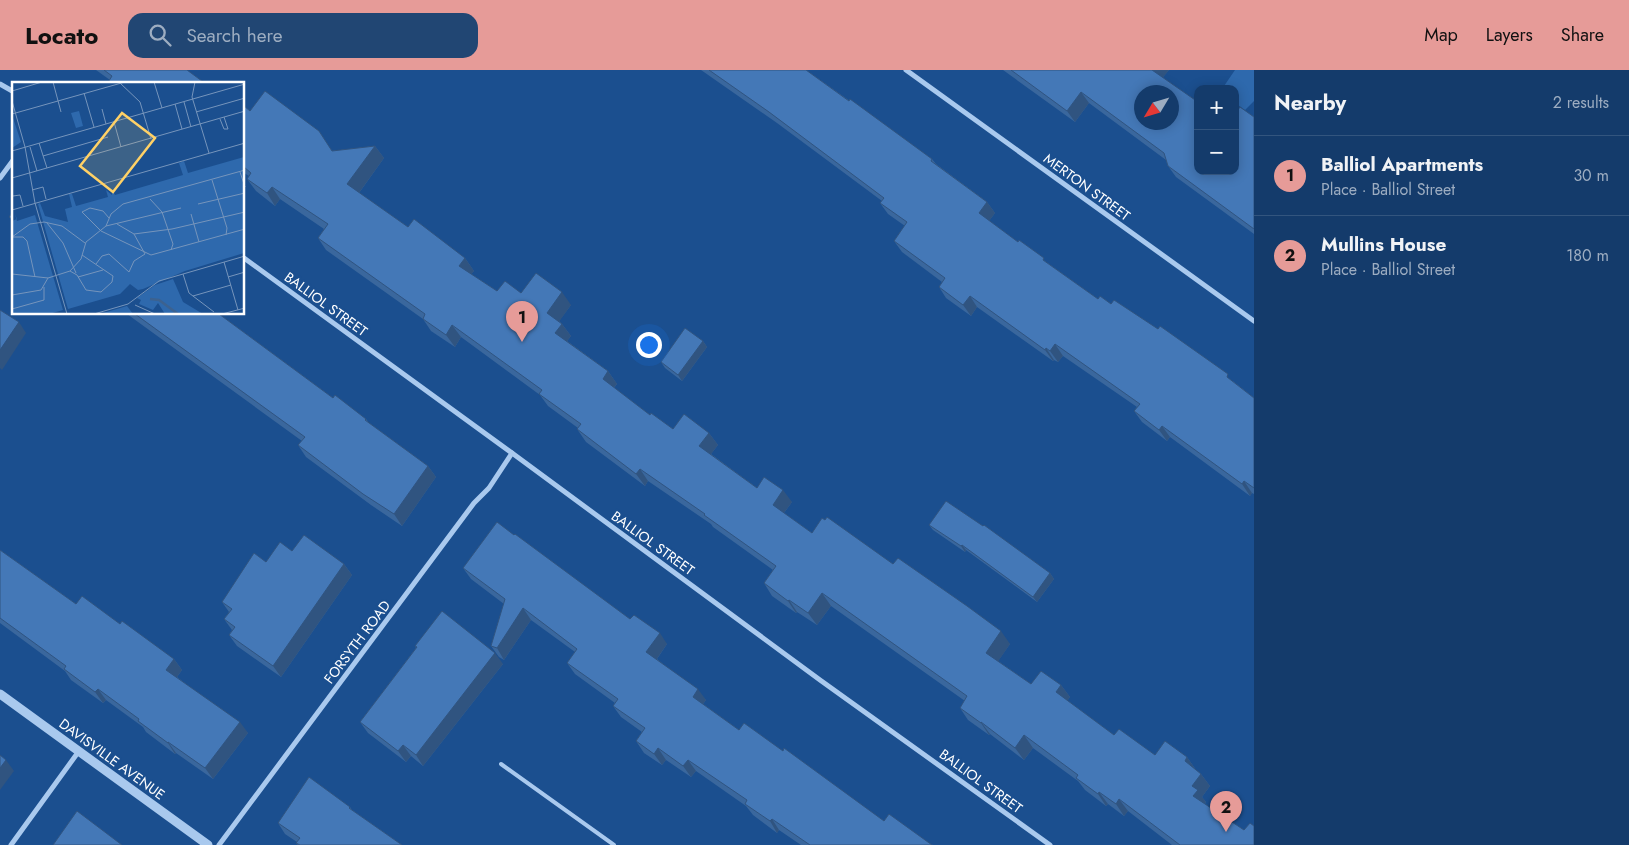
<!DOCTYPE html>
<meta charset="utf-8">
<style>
body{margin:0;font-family:Jost,sans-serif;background:#214673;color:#f1f3f6}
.controls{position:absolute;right:15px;top:15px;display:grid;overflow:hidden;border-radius:10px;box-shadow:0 2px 12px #0003}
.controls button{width:45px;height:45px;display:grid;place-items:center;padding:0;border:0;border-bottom:1px solid #33557e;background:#143b6b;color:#f1f3f6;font:25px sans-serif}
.compass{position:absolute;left:1134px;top:15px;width:45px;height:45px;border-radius:50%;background:#143b6b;box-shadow:0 2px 12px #0003;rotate:232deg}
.you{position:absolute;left:648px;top:274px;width:18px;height:18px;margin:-12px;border:4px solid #fff;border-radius:50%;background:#1a73e8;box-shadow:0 0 0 8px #1a73e833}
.badge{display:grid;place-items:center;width:32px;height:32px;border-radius:50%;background:#e69b98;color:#111;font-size:16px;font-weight:700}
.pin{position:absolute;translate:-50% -41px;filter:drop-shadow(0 1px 2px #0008)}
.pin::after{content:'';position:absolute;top:26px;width:18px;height:15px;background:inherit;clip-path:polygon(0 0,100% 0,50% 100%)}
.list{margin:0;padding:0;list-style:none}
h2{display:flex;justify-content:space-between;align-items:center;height:65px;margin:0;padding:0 20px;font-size:21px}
h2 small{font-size:16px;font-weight:400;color:#9dadc1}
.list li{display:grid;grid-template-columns:32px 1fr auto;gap:15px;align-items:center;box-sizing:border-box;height:80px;padding:0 20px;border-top:1px solid #33557e}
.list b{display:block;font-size:19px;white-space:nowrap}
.list p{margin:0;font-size:16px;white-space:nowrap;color:#9dadc1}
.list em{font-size:16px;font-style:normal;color:#9dadc1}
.icon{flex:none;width:28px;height:28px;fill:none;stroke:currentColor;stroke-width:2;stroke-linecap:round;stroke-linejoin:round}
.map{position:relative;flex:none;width:1254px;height:775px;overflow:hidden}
header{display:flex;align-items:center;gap:30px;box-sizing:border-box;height:70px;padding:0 25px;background:#e69b98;color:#111}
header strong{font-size:24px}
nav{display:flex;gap:28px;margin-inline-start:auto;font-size:18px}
.search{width:350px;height:45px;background:#214673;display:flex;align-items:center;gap:12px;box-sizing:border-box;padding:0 18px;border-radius:15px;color:#9dadc1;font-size:19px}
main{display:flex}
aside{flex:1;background:#143b6b}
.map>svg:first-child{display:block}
.green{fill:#2e69ad}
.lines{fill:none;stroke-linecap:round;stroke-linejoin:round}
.service{stroke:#a9c9ee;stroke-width:4}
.minor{stroke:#a9c9ee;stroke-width:5}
.tertiary{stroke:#a9c9ee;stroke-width:9}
.wall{fill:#3a679d}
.shaded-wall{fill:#305480}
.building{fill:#4478b7;stroke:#305480;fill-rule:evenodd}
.labels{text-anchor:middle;stroke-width:4.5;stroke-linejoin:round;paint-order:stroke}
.street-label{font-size:14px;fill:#fff;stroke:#1b4f8f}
.inset-river{fill:none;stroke:#3c6290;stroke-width:2.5}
.inset-road{fill:none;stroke:#7695bc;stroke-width:1}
.view{fill:#ffd166;fill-opacity:0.15;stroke:#ffd166;stroke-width:2.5}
.inset-edge{fill:none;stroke:#fff;stroke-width:2.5}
</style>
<header>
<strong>Locato</strong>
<div class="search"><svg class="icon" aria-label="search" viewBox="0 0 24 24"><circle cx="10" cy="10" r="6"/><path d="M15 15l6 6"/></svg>Search here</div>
<nav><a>Map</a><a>Layers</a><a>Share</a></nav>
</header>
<main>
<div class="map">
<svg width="1254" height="775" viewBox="0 0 1254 775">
<rect width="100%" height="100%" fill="#1b4f8f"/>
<polygon class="green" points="1235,0 1254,0 1254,31 1245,40 1235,33 1235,19 1222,19"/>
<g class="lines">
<polyline class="service" points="501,694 614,775"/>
<g class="minor">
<polyline points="906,0 1254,251"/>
<polyline points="0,14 14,22"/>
<polyline points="0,108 14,89"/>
<polyline points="244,188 512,383 820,610 1050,775"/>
<polyline points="11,775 79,681"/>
<polyline points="219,775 474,433 489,418 512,383"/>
</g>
<polyline class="tertiary" points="0,624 208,775"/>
</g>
<g class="wall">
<polygon points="96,0 187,0 110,10"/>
<polygon points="701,0 806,0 932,89 936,94 987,132 995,143 989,151 1018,172 1098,229 1111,234 1234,312 1254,328 1254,424 1252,423 1250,426 1170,367 1167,371 1142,352 1134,341 1137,337 1063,286 1058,292 1054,290 1053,291 977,237 971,246 946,228 939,217 942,212 902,182 894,171 905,156 888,144 880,133 882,131 777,53"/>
<polygon points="1003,0 1169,0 1163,7 1198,101 1237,41 1254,47 1254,164 1176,107 1168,96 1166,90 1089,33 1075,52"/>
<polygon points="244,36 250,41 333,81 375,76 384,88 359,123 408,157 465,188 474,201 471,204 497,221 521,223 571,235 559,251 562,254 571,266 567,271 608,301 617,314 614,318 650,345 673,359 709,363 718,375 711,384 757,418 792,432 784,443 812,463 893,494 1010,574 998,591 1031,614 1061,615 1070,627 1067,631 1114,665 1155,685 1187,687 1196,700 1201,704 1210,716 1202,727 1206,732 1205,734 1254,775 1172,775 1128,741 1124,746 1108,734 1106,736 1085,720 1078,711 1033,678 1024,690 990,664 989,665 968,650 960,638 965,631 831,536 817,555 797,542 796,543 772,526 764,513 773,500 713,457 711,454 648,411 645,416 586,372 577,359 578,358 548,336 540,325 461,267 455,277 431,261 423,249 326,180 318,168 324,159 280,129 275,136 256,121 247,109 249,106 244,103"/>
<polygon points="127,244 219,244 333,328 366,349 369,353 428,396 436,407 402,456 371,435 306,387 298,375 302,371"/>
<polygon points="703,271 707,277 682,311 665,298 661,292"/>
<polygon points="929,455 983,456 1050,503 1054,509 1037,532 966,480 965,482 933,460"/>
<polygon points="0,480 76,534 120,554 174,589 182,600 177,607 248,663 213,709 176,683 175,684 146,662 143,657 106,630 103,633 71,610 65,601 0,553"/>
<polygon points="292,481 344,494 352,505 281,607 237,576 229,565 232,560 224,549 229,542 222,532 266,492"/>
<polygon points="463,498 630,549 667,574 657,589 706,630 703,634 739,660 884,751 933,775 801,775 779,760 777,763 753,745 746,736 696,701 691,707 666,690 662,695 644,683 636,671 642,662 621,647 613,636 615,633 575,604 567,593 575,582 531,550 504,590 499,587 491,576 504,534 471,509"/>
<polygon points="415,576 503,594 423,696 411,686 406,692 368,663 360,652 416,578"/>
<polygon points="350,737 352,740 402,775 298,775 296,773 297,772 285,764 278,753"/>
</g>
<g class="shaded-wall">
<polygon points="1152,0 1169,0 1160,11"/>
<polygon points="1081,22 1089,33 1075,52 1067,41"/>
<polygon points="375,76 384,88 356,127 347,114"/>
<polygon points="272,117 280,129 275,136 267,123"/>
<polygon points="987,132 995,143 987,154 979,143"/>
<polygon points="465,188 474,201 468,208 459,196"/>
<polygon points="562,222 571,235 556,256 547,243"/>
<polygon points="970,226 977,237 971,246 963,235"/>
<polygon points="19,252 26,263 2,300 0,298 0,280"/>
<polygon points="562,254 571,266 564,275 555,263"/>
<polygon points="452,255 461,267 455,277 446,265"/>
<polygon points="703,271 707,277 682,311 678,305"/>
<polygon points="1055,274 1063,286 1058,292 1050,281"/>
<polygon points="1046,278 1054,290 1053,291 1045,280"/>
<polygon points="608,301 617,314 611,321 603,309"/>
<polygon points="1162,356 1170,367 1167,371 1159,360"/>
<polygon points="709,363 718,375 708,388 699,376"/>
<polygon points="428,396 436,407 402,456 394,444"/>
<polygon points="640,399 648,411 645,416 636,404"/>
<polygon points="1244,411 1252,423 1250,426 1242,414"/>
<polygon points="783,420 792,432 781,447 773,435"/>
<polygon points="962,475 966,480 965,482 961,476"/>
<polygon points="344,494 352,505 281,607 273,596"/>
<polygon points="1050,503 1054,509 1037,532 1033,527"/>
<polygon points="822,523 831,536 817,555 808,543"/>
<polygon points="789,530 797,542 796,543 788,531"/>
<polygon points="523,538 531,550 504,590 497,578"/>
<polygon points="1001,561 1010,574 995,596 986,583"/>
<polygon points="660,563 667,574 654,593 646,582"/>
<polygon points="495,583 503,594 423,696 416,685"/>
<polygon points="174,589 182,600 174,611 166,600"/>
<polygon points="1061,615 1070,627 1065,634 1056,622"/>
<polygon points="98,619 106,630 103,633 95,622"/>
<polygon points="698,619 706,630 700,638 693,627"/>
<polygon points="240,652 248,663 213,709 205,698"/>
<polygon points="981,652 990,664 989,665 981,653"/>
<polygon points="1024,665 1033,678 1024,690 1015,678"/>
<polygon points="168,672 176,683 175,684 168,673"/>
<polygon points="403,675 411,686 406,692 398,681"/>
<polygon points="658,678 666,690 662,695 654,684"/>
<polygon points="1187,687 1196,700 1185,691"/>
<polygon points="6,690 14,701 0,720 0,698"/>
<polygon points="688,690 696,701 691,707 683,696"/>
<polygon points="1201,704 1210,716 1202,727 1206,732 1201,739 1193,726 1192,716"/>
<polygon points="1099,722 1108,734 1106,736 1098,724"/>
<polygon points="1119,729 1128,741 1124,746 1116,734"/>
<polygon points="772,749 779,760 777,763 770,751"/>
</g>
<g class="building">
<polygon points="104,0 187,0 206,14 107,14 112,6"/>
<polygon points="709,0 806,0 849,31 850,29 932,89 931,91 987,132 979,143 1018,172 1019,170 1044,188 1043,190 1098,229 1100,226 1111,234 1114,230 1158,259 1160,256 1228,304 1227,307 1254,328 1254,418 1244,411 1242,414 1162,356 1159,360 1134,341 1140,334 1055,274 1050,281 1046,278 1045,280 970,226 963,235 939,217 945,208 894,171 907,152 880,133 884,128 769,42"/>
<path d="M1011,0H1152L1198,32V101H1235V40L1237,41L1240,37L1254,47V159L1168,96L1164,83L1081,22L1067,41ZM1142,22H1172V52H1142Z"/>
<polygon points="265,21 319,61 332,81 375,76 347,114 408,157 414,149 465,188 459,196 497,221 505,211 521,223 536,203 562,222 547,243 562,254 555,263 608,301 603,309 650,345 651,343 673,359 684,344 709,363 699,376 757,418 764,407 783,420 773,435 812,463 822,448 825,450 827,447 893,494 898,488 967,536 1001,561 986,583 1031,614 1041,601 1061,615 1056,622 1114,665 1119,659 1155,685 1165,671 1187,687 1185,691 1201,704 1192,716 1198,720 1193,726 1244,760 1250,753 1254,756 1254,775 1180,775 1119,729 1116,734 1099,722 1098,724 1076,708 1078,705 1024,665 1015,678 981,652 981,653 960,638 967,626 822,523 808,543 789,530 788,531 764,513 776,496 704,445 705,444 640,399 636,404 577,359 581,354 539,324 542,320 452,255 446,265 423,249 425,244 318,168 328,154 272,117 267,123 247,109 251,103 244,97 244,36 250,41"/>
<polygon points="14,140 14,151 9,147"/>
<polygon points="0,240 19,252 0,280"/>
<polygon points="135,244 219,244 333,328 335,325 366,349 365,350 428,396 394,444 363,424 298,375 305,367"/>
<polygon points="685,258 703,271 678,305 661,292"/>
<polygon points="946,431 983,456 984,455 1050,503 1033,527 962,475 961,476 929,455"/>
<polygon points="497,452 514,465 515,464 630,549 634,545 660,563 646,582 698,619 693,627 739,660 744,653 783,681 784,678 884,751 889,744 932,775 810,775 772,749 770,751 745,734 747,730 688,690 683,696 658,678 654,684 636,671 645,658 613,636 618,629 567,593 577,579 523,538 497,578 491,576 505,529 463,498"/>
<polygon points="304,465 344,494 273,596 229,565 235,557 224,549 232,539 222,532 254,483 266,492 280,472 292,481"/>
<polygon points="0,480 76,534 82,526 120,554 122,551 174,589 166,600 240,652 205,698 168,672 168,673 138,651 139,649 98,619 95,622 64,599 66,596 0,548"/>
<polygon points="442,541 495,583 416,685 403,675 398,681 360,652 417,577 415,576"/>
<polygon points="0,685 6,690 0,698"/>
<polygon points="309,707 350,737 349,738 402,775 300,775 296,773 300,768 278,753"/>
<polygon points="77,741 122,775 53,775"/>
</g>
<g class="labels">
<g class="street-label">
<text transform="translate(1087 117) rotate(36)" y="5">MERTON STREET</text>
<text transform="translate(326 234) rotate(36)" y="5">BALLIOL STREET</text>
<text transform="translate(653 473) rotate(36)" y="5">BALLIOL STREET</text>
<text transform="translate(357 572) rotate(-53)" y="5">FORSYTH ROAD</text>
<text transform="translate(112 689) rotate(36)" y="5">DAVISVILLE AVENUE</text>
<text transform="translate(981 711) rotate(36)" y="5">BALLIOL STREET</text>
</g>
</g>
<g transform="translate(12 12)">
<rect width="232" height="232" fill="#1b4f8f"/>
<path d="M67,29L71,44L64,46L59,31ZM0,33L9,60L0,66ZM232,75V171L173,189L131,207L126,208L118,202L108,212L56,227L26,122L28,121L33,134L56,140L53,127L60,125L57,112H60L64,124L96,115L94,108L100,113V108L103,113L171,93L167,81L172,79L176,91ZM3,132L5,139L23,133L51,228L37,232H0V139L5,137ZM161,197L171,220L191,232H153L146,221L141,228L127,222L129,218L125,216L143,203ZM115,224L121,232H88Z" fill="#2e69ad"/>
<path class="inset-river" d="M138,217L147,218L166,232"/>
<path class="inset-road" d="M41,0L49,30M142,0L150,26M183,0L180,15L197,71M108,1L128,20L139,57M0,9L30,0M72,11L82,45M0,19L13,65L23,121L55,232M172,20L179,45M163,22L170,47M90,27L94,42M184,30L233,16M0,32L113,0M208,37L212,47H216L212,35M102,40L109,65M27,61L35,86M18,65L25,89M0,69L233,2M31,74L96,55M228,90L233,105M0,96L233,29M200,98L215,146L214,153M20,108L31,105L34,117M1,114L8,113L11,124M138,117L150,130L161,162L159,168M186,122L233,111M0,128L233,61M179,132L187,160M97,136L91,129L78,126L70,130L89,149L139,173L233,147M35,141L51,161L64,191M105,142L122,152L133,172M94,144L99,132L111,122L233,88M122,152L160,147L233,130M0,155L18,142L32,140L50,144L73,161M1,155H11L15,159L23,195M212,180L226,228M84,182L90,174L97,172L117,190L122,179L133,172M58,189L69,177L74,160L94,144L169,126M0,192L36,196M171,192L177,211L202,230M66,195L91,188M216,195L233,190M0,213L29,208L36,196L58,189L65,193L74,208L89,210L100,200L101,194L70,173M181,214L219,203M123,223L143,232M0,227L32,218V205M82,232L116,222L147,199L233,174M210,232L233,226"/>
<path class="view" d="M110,31L143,56L101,110L68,84Z"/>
<rect width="232" height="232" class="inset-edge"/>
</g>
</svg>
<div class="controls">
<button>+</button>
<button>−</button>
</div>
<svg class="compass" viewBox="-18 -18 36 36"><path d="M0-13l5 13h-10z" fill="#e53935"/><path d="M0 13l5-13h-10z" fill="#9dadc1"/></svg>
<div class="you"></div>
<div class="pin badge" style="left:522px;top:272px">1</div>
<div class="pin badge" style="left:1226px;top:762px">2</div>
</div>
<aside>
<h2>Nearby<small>2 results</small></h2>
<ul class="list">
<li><span class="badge">1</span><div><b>Balliol Apartments</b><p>Place · Balliol Street</p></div><em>30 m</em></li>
<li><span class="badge">2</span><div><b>Mullins House</b><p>Place · Balliol Street</p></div><em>180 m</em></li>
</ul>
</aside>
</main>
